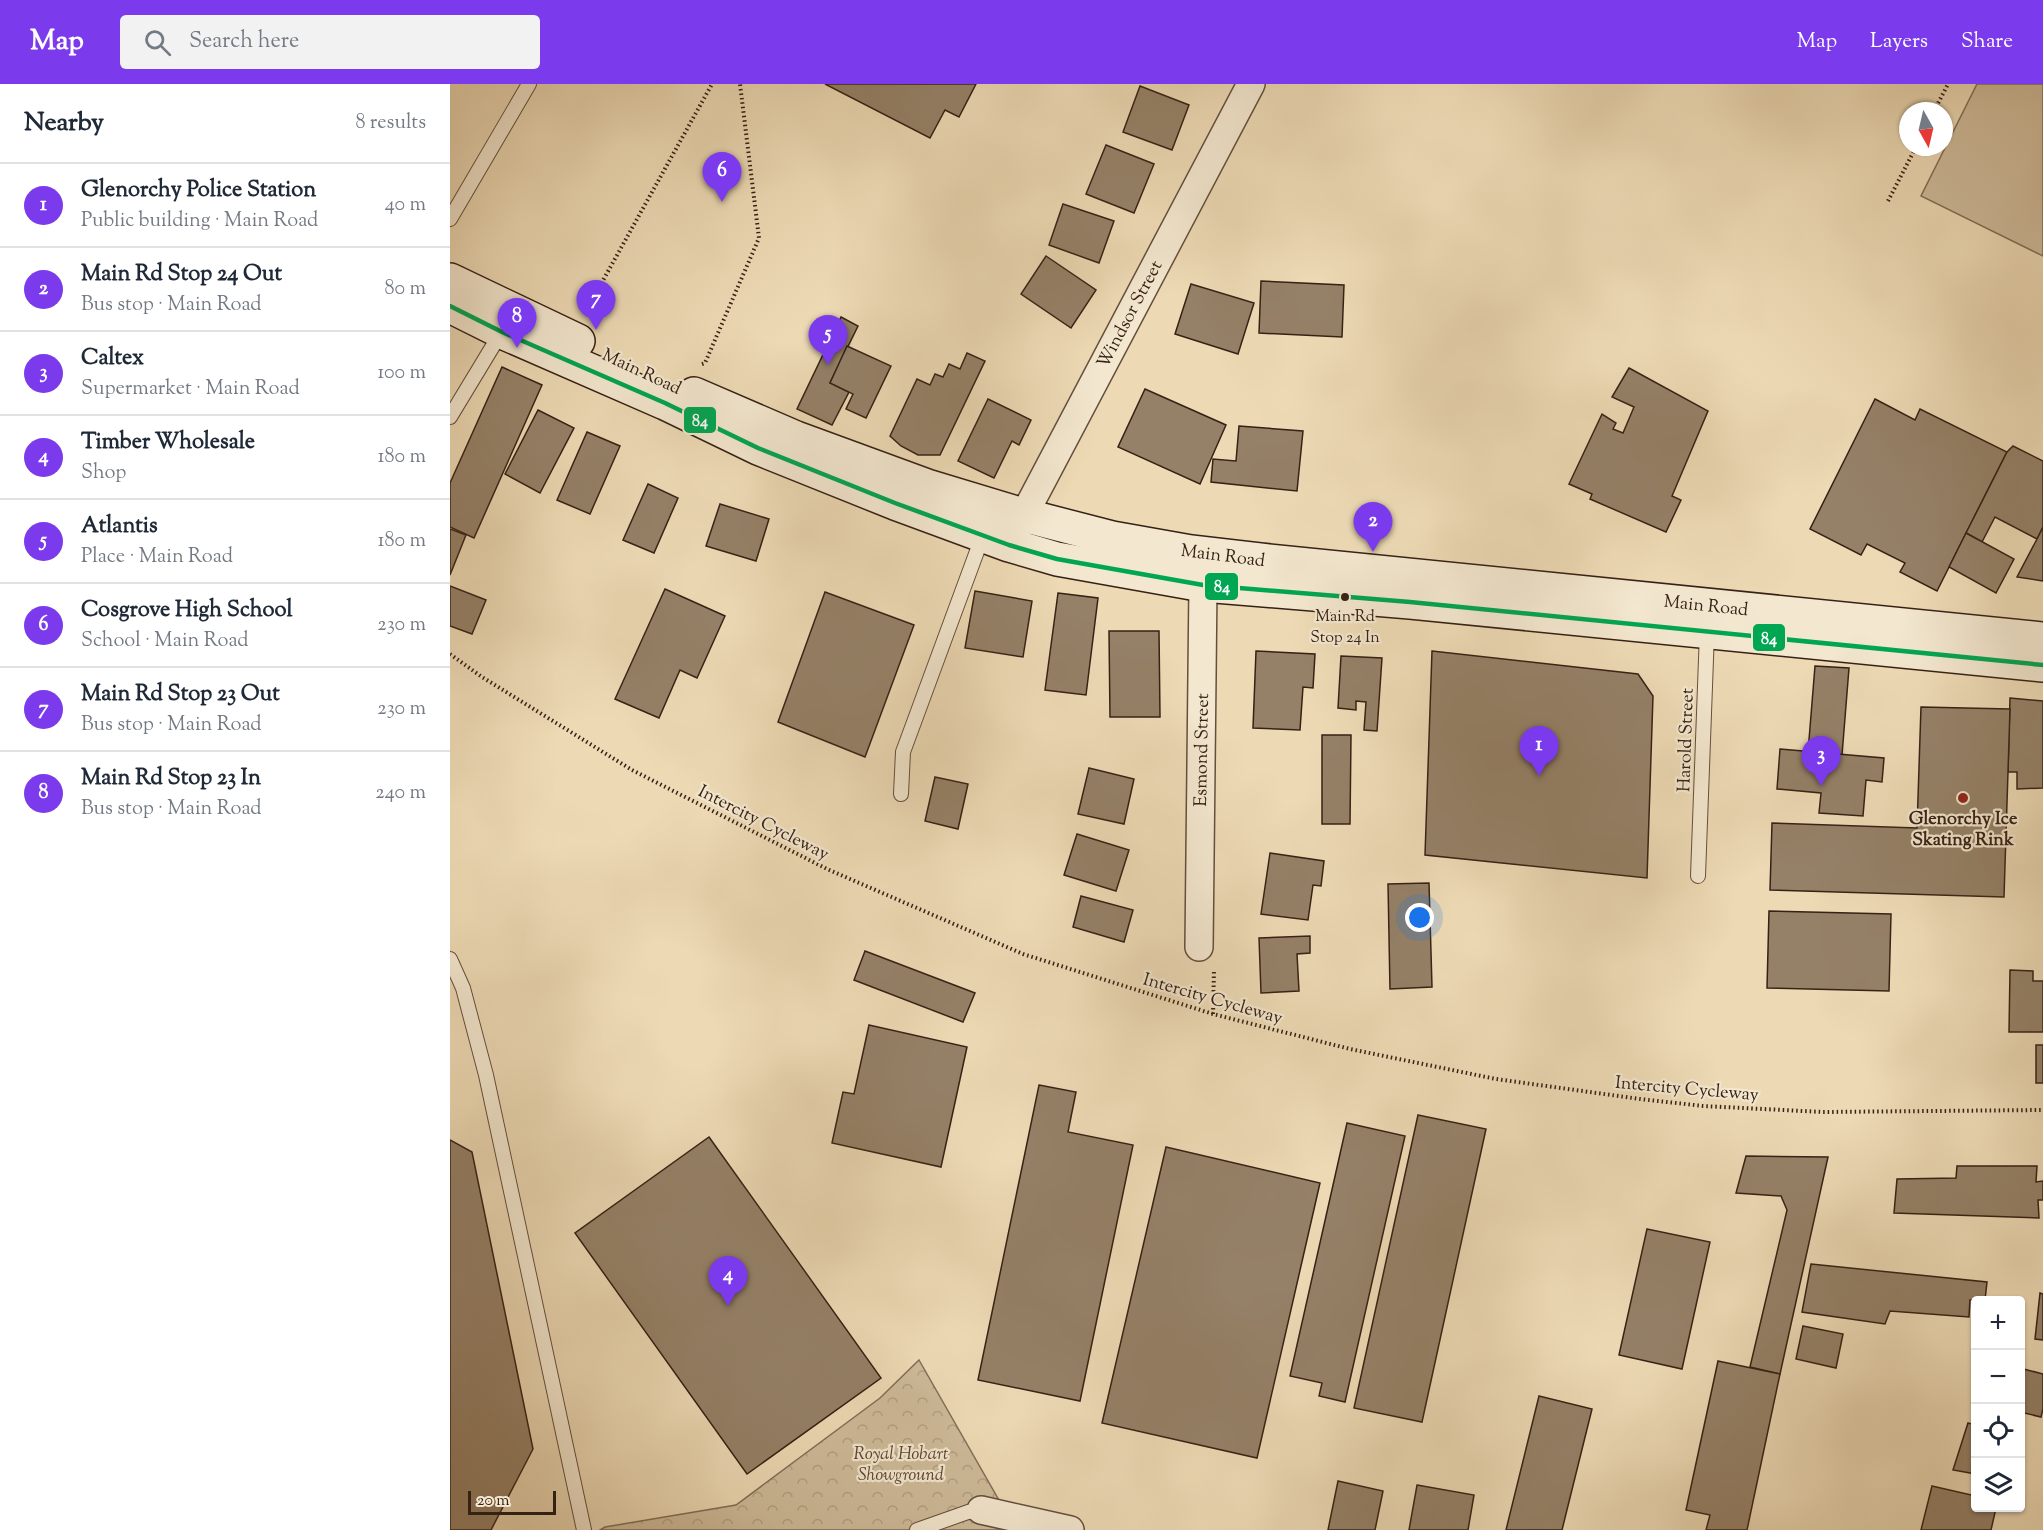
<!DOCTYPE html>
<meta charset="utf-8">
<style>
body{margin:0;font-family:"Sorts Mill Goudy",serif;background:#f2f2f3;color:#1f2937}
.controls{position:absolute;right:18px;bottom:18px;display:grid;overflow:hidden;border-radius:6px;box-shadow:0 2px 4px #0004}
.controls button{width:54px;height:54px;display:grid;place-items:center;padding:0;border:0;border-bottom:2px solid #e0e1e3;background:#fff;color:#1f2937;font:30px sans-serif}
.compass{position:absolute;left:1449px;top:18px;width:54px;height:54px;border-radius:50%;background:#fff;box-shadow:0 2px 4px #0004;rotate:172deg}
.scale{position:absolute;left:18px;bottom:15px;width:88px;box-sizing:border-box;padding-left:6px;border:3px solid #362115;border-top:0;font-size:16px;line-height:21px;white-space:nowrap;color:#362115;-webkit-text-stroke:4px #f3e7cf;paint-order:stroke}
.you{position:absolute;left:970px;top:834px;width:21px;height:21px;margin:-15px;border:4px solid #fff;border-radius:50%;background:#1a73e8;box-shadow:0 0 0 9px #1a73e833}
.badge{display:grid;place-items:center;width:39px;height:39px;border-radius:50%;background:#7c3aed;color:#fff;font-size:20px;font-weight:700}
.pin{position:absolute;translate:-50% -50px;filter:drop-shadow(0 2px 3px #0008)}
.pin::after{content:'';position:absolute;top:32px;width:21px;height:18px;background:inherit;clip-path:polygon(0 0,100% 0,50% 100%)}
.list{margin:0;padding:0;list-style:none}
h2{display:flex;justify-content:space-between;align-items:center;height:78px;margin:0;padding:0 24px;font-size:26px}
h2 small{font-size:20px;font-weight:400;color:#747a83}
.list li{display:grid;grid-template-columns:39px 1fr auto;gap:18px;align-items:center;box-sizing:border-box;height:84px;padding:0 24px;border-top:2px solid #e0e1e3}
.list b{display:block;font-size:22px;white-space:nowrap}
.list p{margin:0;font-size:20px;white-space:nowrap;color:#747a83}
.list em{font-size:20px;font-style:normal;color:#747a83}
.icon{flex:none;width:33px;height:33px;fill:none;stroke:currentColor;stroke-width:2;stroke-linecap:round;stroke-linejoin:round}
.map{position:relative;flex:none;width:1593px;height:1446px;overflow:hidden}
header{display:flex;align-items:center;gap:36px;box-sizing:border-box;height:84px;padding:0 30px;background:#7c3aed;color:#fff}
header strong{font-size:28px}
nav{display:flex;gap:33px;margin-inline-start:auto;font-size:21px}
.search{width:420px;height:54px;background:#f2f2f3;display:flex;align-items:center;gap:15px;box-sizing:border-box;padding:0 21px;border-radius:6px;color:#747a83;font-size:22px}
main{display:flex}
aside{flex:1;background:#fff}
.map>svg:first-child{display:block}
.forest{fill:url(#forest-crowns);stroke:#826e58;stroke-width:1.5}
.pitch{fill:#cebb9a;stroke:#826e58;stroke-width:1.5}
.building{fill:#958168;stroke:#362115;stroke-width:1.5}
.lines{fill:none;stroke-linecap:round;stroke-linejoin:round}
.service-casing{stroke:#644f3d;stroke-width:16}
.minor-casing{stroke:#644f3d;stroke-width:30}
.secondary-casing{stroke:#362115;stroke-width:36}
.path{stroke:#362115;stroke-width:4;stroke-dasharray:1.5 3;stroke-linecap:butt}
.service{stroke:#f3e7cf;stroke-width:14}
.minor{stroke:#f3e7cf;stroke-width:27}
.secondary{stroke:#f3e7cf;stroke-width:33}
.bus-1-casing{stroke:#f3e7cf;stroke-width:9}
.bus-1{stroke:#00a651;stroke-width:4.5}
.bus-dot{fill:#362115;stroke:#f3e7cf;stroke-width:2}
.poi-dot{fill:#8f2418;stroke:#f3e7cf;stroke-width:2}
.labels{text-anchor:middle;stroke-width:4.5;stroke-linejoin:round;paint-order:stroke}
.bus-label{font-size:16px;fill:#362115;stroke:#f3e7cf}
.street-label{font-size:18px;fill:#362115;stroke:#f3e7cf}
.poi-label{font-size:18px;font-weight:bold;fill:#362115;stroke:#f3e7cf}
.park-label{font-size:18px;font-style:italic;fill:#5c4836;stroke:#f3e7cf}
.line-badge{stroke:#f3e7cf;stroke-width:2}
.badge-label{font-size:16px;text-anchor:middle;font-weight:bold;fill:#fff}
</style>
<header>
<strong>Map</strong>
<div class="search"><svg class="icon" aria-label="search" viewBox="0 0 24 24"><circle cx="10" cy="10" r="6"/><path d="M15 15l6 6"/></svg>Search here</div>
<nav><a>Map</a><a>Layers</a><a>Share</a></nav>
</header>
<main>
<aside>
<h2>Nearby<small>8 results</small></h2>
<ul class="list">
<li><span class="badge">1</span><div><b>Glenorchy Police Station</b><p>Public building · Main Road</p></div><em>40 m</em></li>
<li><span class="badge">2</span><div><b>Main Rd Stop 24 Out</b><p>Bus stop · Main Road</p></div><em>80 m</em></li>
<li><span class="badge">3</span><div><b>Caltex</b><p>Supermarket · Main Road</p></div><em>100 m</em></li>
<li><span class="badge">4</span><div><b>Timber Wholesale</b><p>Shop</p></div><em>180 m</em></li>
<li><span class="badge">5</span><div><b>Atlantis</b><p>Place · Main Road</p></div><em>180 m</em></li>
<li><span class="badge">6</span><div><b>Cosgrove High School</b><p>School · Main Road</p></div><em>230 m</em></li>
<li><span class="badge">7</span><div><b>Main Rd Stop 23 Out</b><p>Bus stop · Main Road</p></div><em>230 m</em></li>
<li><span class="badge">8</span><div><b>Main Rd Stop 23 In</b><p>Bus stop · Main Road</p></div><em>240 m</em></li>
</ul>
</aside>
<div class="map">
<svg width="1593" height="1446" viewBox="0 0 1593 1446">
<defs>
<pattern id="forest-crowns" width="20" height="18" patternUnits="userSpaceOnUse" patternTransform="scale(1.5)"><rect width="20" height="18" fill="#cebb9a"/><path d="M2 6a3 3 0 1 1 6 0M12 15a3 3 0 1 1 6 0" fill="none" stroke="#b2a084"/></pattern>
</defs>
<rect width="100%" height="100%" fill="#eddab5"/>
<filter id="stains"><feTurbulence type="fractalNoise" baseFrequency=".00333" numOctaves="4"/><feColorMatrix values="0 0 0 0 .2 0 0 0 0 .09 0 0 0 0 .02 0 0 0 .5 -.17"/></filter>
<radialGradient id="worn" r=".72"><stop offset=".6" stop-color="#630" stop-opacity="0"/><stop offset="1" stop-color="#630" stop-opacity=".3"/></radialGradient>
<polygon class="forest" points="469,1276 566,1446 150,1446 155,1443 286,1421 430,1314"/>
<polygon class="pitch" points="1527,0 1593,0 1593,172 1471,112"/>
<g class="building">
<polygon points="375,0 526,0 509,33 495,26 480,54"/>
<polygon points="690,2 739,21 722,66 673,48"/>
<polygon points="656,61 704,80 684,129 636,110"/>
<polygon points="613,120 664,137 649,179 599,161"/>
<polygon points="596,172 646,206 621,244 571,210"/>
<polygon points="811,197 894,201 892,253 809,249"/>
<polygon points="741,200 804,219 788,270 725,250"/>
<polygon points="391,233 408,242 380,299 399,308 382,341 347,325"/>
<polygon points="397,262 441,282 416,334 396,325 403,310 380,299"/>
<polygon points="517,269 535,277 490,371 468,371 451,362 440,352 467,295 480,301 485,290 493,293 499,280 510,285"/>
<polygon points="52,283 92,301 24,454 0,443 0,399"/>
<polygon points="1179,284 1258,327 1222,412 1231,416 1216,448 1140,415 1142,410 1119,400 1152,330 1166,339 1163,345 1173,349 1184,323 1162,313"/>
<polygon points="695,305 776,341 750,400 668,363"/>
<polygon points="538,315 581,336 569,361 562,357 544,394 508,377"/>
<polygon points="1425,315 1465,336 1470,325 1557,368 1487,507 1450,488 1455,479 1417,460 1411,471 1360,445"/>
<polygon points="88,326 124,344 90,409 55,390"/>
<polygon points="789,342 853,347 847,407 761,398 763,375 786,377"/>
<polygon points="137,348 170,362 140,430 107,416"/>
<polygon points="1563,362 1593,377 1593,443 1587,455 1545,433 1532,458 1516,449 1557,368"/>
<polygon points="198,400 228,414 204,469 173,456"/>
<polygon points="270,420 319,435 306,477 256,462"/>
<polygon points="1593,443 1593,497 1567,493 1587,455"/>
<polygon points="0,445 16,451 0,491"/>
<polygon points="1516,449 1564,475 1546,509 1499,483"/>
<polygon points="0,502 36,516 22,550 0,542"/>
<polygon points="215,505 275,532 247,594 230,586 209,634 165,615"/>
<polygon points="525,507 582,517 573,573 515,564"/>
<polygon points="375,508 464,541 415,673 328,638"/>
<polygon points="608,509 648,514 636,611 595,606"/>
<polygon points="659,547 709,547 710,633 660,633"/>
<polygon points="806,567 865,570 863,604 853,603 850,646 803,644"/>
<polygon points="982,567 1188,590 1203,612 1197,794 975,771"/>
<polygon points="891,572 932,574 927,647 914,646 916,618 906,617 906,626 888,624"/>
<polygon points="1365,582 1399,584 1392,671 1358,668"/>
<polygon points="1560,614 1593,617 1593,704 1567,705 1567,688 1558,688"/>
<polygon points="1471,623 1560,625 1554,813 1320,806 1322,739 1467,744"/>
<polygon points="872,651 901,651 900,740 872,740"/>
<polygon points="1330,665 1434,674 1432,698 1416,696 1413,732 1369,729 1371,709 1327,705"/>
<polygon points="639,684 684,695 674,740 628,730"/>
<polygon points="485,693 518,700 508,745 475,737"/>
<polygon points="627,750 679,766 666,807 614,791"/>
<polygon points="820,769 874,777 871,802 863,801 858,836 811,830"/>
<polygon points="979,799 982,903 940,905 938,800"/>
<polygon points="631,812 683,826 674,858 623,843"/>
<polygon points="1319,827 1441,830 1439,907 1317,904"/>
<polygon points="860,852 860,869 847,870 849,907 811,909 809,854"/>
<polygon points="415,867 525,909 513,938 404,896"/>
<polygon points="1560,886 1583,887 1583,897 1593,897 1593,948 1559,948"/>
<polygon points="419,941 517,963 491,1083 382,1059 393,1008 404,1010"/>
<rect x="1586" y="961" width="7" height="38"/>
<polygon points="589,1001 626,1008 618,1048 683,1061 630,1317 528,1296"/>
<polygon points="968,1031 1036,1045 972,1338 904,1324"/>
<polygon points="897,1039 955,1052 895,1318 869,1312 872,1299 840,1292"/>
<polygon points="259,1053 431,1294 297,1390 125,1149"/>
<polygon points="0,1056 22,1068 83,1365 41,1446 0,1446"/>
<polygon points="716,1063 870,1099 807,1374 652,1339"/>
<polygon points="1296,1072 1378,1073 1330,1290 1300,1283 1337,1126 1331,1112 1286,1109"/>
<polygon points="1507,1082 1587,1082 1586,1098 1593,1097 1593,1116 1588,1116 1589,1134 1444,1129 1447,1095 1506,1094"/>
<polygon points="1197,1145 1260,1158 1232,1285 1169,1271"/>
<polygon points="1361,1180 1537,1198 1535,1216 1520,1216 1519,1233 1440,1227 1435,1240 1352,1228"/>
<polygon points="1590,1209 1593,1210 1593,1256 1585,1255"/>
<polygon points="1353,1242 1393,1250 1386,1284 1346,1275"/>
<polygon points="1268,1277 1330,1290 1297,1446 1256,1446 1260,1431 1236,1426"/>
<polygon points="1570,1284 1593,1290 1593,1325 1591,1333 1570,1328"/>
<polygon points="1089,1312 1142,1325 1112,1446 1056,1446"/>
<polygon points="1518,1339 1526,1341 1526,1390 1503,1386"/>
<polygon points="888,1397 933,1407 925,1446 878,1446"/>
<polygon points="967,1401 1024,1411 1018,1446 959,1446"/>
<polygon points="1482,1402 1526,1412 1526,1424 1546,1424 1541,1446 1471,1446"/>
</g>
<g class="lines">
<g class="service-casing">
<g id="service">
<polyline points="0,135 79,0"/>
<polyline points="0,333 52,247"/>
<polyline points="451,710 453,668 533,451"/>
<polyline points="1248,792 1257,548"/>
<polyline points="0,875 13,904 36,991 134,1446"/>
<polyline points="467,1446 518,1428 531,1426"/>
</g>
</g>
<g class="minor-casing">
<g id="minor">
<polyline points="565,448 801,0"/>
<polyline points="749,863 753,501 757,481"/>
<polyline points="531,1426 620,1446"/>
</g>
</g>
<g class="secondary-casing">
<g id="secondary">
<polyline points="0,196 128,257"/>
<polyline points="0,222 52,248 215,319 308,364 445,419 559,461 607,475 753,501 960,518 1593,581"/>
<polyline points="244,310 346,354 477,402 573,431 662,454 741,468 810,476 1593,555"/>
</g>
</g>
<g class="path">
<polyline points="1484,27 1498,0"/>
<polyline points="1438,117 1466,63"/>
<polyline points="136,227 262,0"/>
<polyline points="252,280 255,279 309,154 290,0"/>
<polyline points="0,570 32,593 182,686 377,785 573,870 763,930 900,965 1046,995 1190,1015 1253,1022 1373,1028 1593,1026"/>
<polyline points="763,930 764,886"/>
</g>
<use href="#service" class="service"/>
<use href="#minor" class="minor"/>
<use href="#secondary" class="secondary"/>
<g class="bus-1-casing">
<polyline id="bus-1" points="0,222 52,248 215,319 308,364 445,419 559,461 607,475 753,501 960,518 1593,581"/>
</g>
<use href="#bus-1" class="bus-1"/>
</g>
<circle class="bus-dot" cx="895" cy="513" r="5"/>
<circle class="poi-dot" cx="1513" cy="714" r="6"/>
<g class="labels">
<g class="bus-label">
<text x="895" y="537">Main Rd<tspan x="895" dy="21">Stop 24 In</tspan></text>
</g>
<g class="street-label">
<text transform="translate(679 230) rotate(-62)" y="6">Windsor Street</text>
<text transform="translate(192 287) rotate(25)" y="6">Main Road</text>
<text transform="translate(773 471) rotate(7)" y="6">Main Road</text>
<text transform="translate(1256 521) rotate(6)" y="6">Main Road</text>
<text transform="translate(1235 656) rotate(-88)" y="6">Harold Street</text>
<text transform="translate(751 666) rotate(-89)" y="6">Esmond Street</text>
<text transform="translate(314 738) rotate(27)" y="6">Intercity Cycleway</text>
<text transform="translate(763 914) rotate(16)" y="6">Intercity Cycleway</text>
<text transform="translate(1237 1004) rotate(5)" y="6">Intercity Cycleway</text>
</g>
<g class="poi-label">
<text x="1513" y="740">Glenorchy Ice<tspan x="1513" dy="21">Skating Rink</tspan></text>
</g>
<g class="park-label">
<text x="451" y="1375">Royal Hobart<tspan x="451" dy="21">Showground</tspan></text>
</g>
</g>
<g class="line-badge">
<rect x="233" y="322" width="34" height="28" rx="6" fill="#00a651"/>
<rect x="754" y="488" width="35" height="29" rx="6" fill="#00a651"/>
<rect x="1302" y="539" width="34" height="29" rx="6" fill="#00a651"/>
</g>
<g class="badge-label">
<text x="250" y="342">84</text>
<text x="772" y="508">84</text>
<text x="1319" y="560">84</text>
</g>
<rect width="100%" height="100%" filter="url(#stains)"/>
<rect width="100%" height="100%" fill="url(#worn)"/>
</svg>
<div class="controls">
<button>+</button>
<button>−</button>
<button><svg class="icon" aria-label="locate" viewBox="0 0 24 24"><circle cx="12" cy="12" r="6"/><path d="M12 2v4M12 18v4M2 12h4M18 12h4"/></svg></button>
<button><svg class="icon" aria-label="layers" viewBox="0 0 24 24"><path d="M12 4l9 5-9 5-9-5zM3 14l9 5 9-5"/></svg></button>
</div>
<svg class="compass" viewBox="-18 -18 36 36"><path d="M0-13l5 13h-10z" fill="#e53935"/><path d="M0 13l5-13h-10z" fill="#747a83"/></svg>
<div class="scale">20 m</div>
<div class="you"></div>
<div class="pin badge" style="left:1089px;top:692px">1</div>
<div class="pin badge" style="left:923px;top:468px">2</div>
<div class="pin badge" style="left:1371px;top:702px">3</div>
<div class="pin badge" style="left:278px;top:1222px">4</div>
<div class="pin badge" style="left:378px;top:281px">5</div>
<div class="pin badge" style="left:272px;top:118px">6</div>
<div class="pin badge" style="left:146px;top:246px">7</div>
<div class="pin badge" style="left:67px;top:264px">8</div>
</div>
</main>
